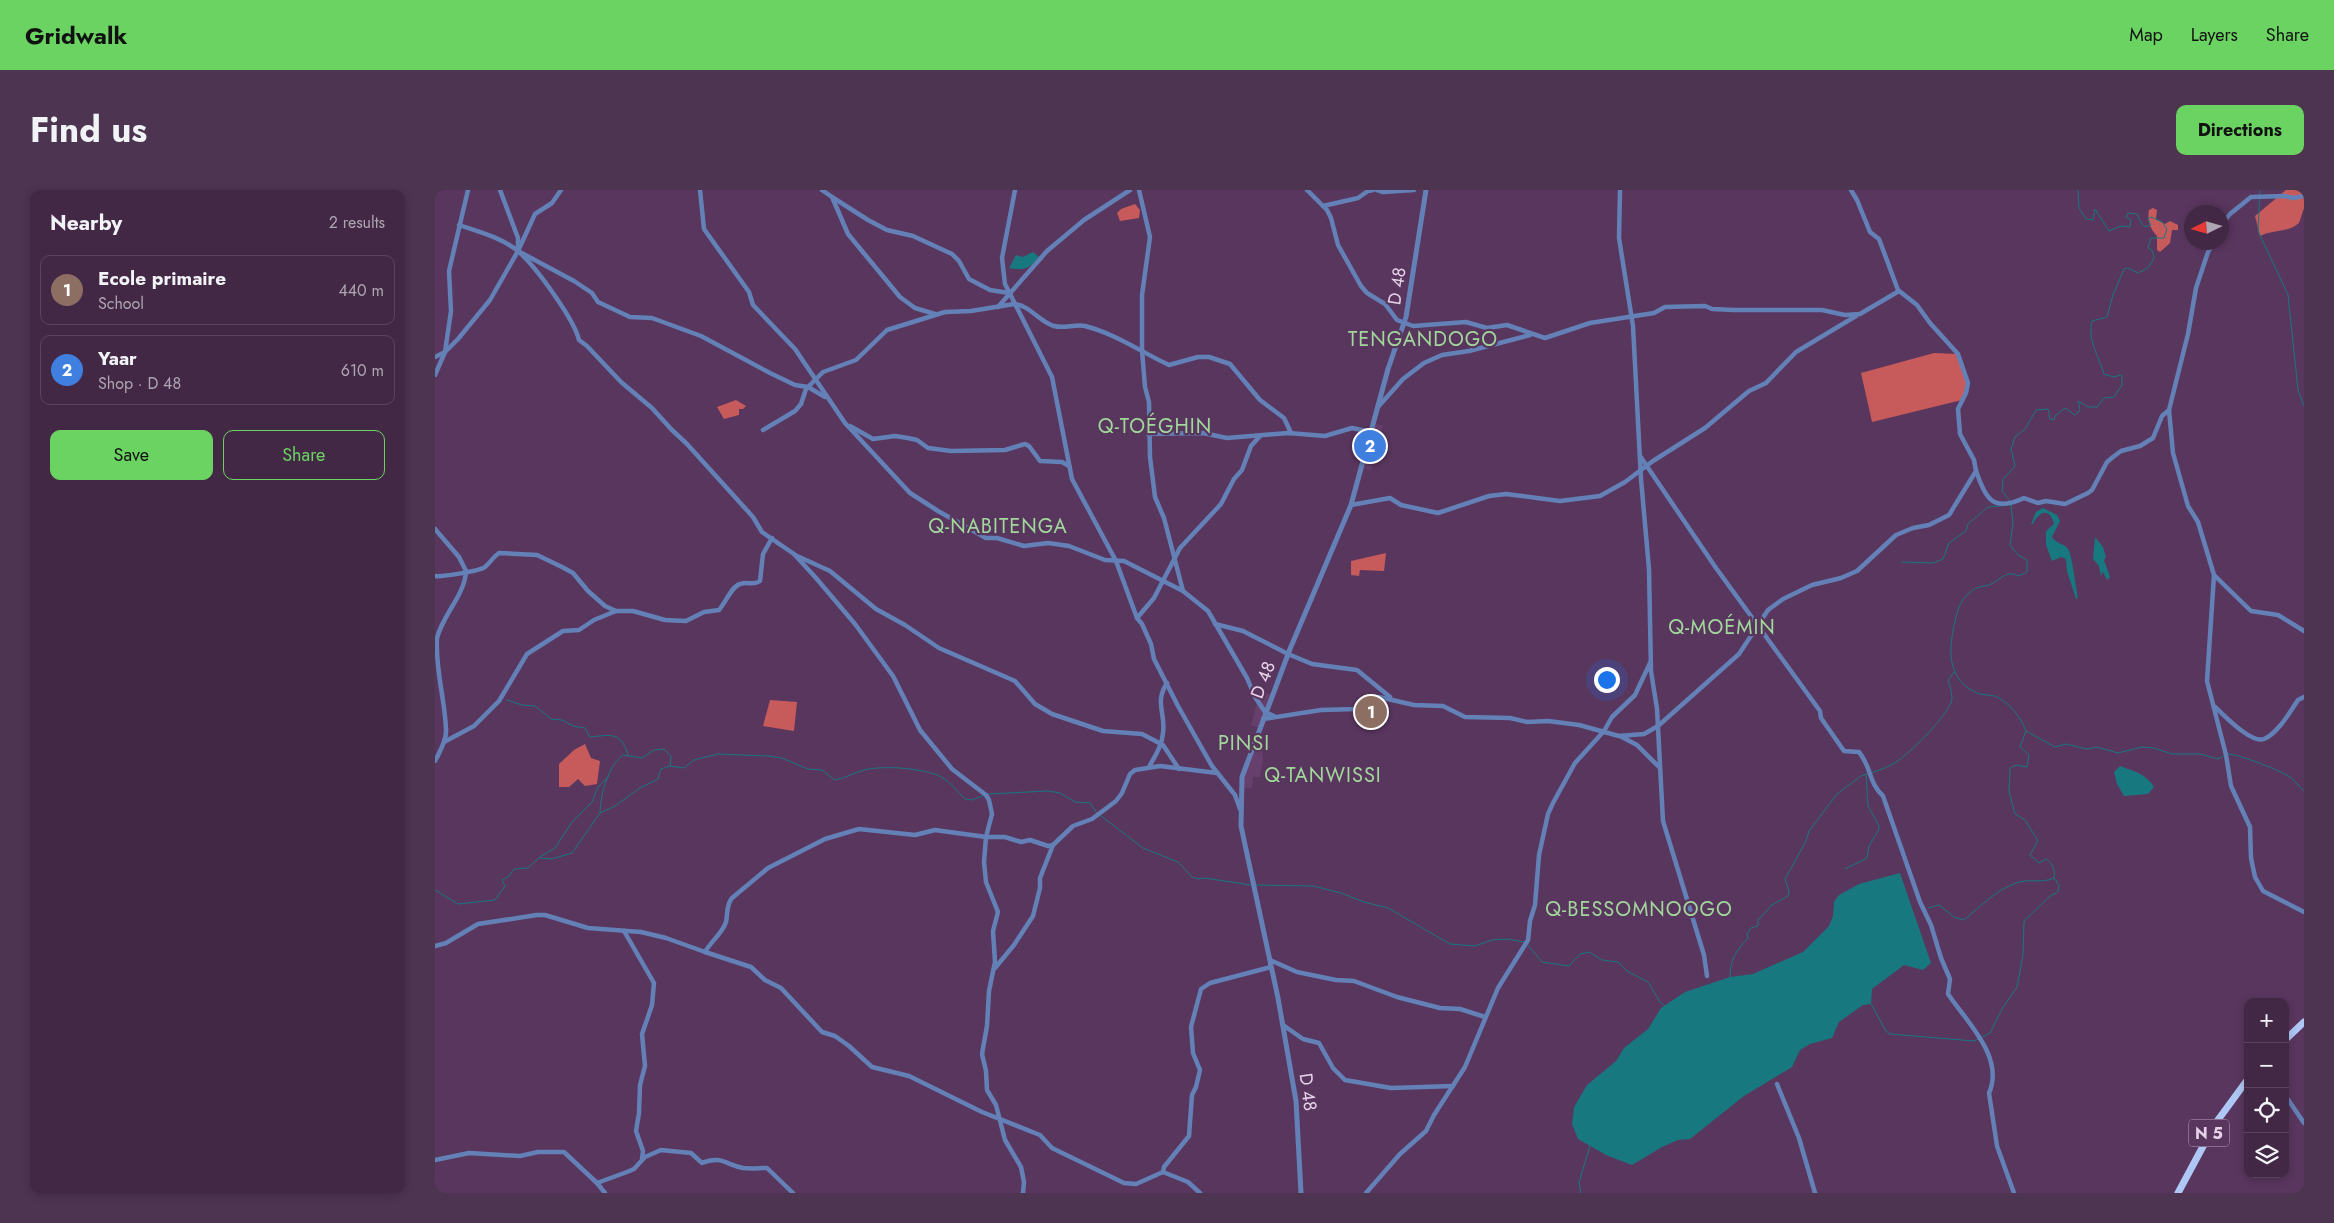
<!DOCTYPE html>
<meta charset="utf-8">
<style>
body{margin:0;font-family:Jost,sans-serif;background:#4d3451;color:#f1f3f6}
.controls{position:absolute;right:15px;bottom:15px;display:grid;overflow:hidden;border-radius:10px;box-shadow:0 2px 8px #0003}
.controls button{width:45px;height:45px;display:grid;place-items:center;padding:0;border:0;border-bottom:1px solid #5b445f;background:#432846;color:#f1f3f6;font:25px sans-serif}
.compass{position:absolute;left:1749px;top:15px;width:45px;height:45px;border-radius:50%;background:#432846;box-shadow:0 2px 8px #0003;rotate:265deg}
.you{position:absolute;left:1171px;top:489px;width:18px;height:18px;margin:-12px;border:4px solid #fff;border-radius:50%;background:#1a73e8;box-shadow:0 0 0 8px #1a73e833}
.badge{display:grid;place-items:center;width:32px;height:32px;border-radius:50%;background:#6bd362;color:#fff;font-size:16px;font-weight:700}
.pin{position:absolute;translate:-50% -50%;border:2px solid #fff;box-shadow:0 1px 5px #0006}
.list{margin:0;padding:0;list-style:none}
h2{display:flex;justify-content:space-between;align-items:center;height:65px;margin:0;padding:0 20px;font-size:21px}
h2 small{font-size:16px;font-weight:400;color:#afa6b3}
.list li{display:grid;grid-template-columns:32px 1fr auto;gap:15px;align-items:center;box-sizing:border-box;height:70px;margin:0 10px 10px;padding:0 10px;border:1px solid #5b445f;border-radius:10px}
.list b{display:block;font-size:19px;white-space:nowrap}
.list p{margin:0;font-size:16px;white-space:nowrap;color:#afa6b3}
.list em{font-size:16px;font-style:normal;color:#afa6b3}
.actions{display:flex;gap:10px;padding:15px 20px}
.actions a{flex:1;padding:11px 0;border:1px solid #6bd362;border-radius:10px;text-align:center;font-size:18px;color:#6bd362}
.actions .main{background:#6bd362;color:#111}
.icon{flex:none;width:28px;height:28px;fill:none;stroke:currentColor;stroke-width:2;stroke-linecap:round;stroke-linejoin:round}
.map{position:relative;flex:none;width:1869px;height:1003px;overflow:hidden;border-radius:10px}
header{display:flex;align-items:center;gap:30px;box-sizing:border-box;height:70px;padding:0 25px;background:#6bd362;color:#111}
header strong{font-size:24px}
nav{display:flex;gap:28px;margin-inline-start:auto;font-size:18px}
.intro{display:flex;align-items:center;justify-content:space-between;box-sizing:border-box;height:120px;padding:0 30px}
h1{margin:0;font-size:35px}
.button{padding:12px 22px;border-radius:10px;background:#6bd362;color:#111;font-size:18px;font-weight:700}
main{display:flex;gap:30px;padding:0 30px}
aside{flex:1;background:#432846;border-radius:10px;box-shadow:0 2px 8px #0003}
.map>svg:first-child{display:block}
.built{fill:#673f6d}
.forest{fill:#c75b5b}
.water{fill:#18787f}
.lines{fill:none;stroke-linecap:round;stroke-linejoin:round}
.stream{stroke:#18787f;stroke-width:1}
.minor{stroke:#6481b7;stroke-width:4.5}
.tertiary{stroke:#6481b7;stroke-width:5}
.trunk{stroke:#aec7f5;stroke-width:7}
.labels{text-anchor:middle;stroke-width:4.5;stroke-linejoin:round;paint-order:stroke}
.shield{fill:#59365e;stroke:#bca3c0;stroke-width:1}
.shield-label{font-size:16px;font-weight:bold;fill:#e7d2ea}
.street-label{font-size:18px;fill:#e7d2ea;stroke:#59365e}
.quarter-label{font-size:20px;letter-spacing:1px;fill:#a1d79b;stroke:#59365e}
</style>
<header>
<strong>Gridwalk</strong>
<nav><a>Map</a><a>Layers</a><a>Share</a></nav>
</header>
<div class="intro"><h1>Find us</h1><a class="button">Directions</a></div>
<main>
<aside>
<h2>Nearby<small>2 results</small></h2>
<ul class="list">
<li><span class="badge" style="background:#8d6e63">1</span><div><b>Ecole primaire</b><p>School</p></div><em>440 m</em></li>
<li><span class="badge" style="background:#3f7fe0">2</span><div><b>Yaar</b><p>Shop · D 48</p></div><em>610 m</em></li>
</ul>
<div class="actions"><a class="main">Save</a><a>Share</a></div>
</aside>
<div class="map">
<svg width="1869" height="1003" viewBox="0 0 1869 1003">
<rect width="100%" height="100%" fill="#59365e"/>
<g class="built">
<polygon points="938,233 948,236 936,280 927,278"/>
<polygon points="825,501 837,505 824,538 816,535"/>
<polygon points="822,544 826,546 828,570 825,587 818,587 817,598 806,598"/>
</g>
<g class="forest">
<path d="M1851,0H1869V18L1864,33C1853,43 1838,39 1825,46L1820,26Z"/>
<polygon points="700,14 705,20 704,28 685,31 682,23 686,19"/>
<path d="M1718,18L1722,20L1721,29L1730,34L1735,31L1743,35V40H1737L1735,53L1725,62L1722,60V46C1715,39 1712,30 1714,20Z"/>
<polygon points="1499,163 1523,164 1533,193 1527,210 1437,232 1426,183"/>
<polygon points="301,210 311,216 308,219 304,219 304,225 289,229 282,217"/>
<polygon points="951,363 949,381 925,380 924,386 916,385 916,371"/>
<polygon points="335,510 362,512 359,541 328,536"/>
<polygon points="150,554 156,568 165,571 162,594 150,596 143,589 134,597 124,597 124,574 139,560"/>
</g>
<g class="water">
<path d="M598,62L604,67C594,79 589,81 574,78L581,65L588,67Z"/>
<path d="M1608,318L1622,325L1625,331L1617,347C1621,354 1629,353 1633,359C1637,364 1641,399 1643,408L1641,409L1632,381L1631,369L1626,367L1617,371L1611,355V341L1619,334C1615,317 1604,321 1598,334H1596L1601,322Z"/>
<polygon points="1660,347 1668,357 1671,367 1669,370 1675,387 1672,390 1668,382 1666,386 1664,376 1658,369"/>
<path d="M1685,576C1700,582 1710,583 1719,597L1713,604L1689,606L1682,594L1679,582Z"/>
<polygon points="1465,683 1496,773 1488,780 1469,775 1437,799 1436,814 1428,815 1404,832 1397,848 1375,854 1365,860 1357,877 1309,906 1255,949 1243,950 1227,957 1197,975 1171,965 1143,949 1137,934 1139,917 1152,895 1181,871 1189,858 1213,839 1226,818 1250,802 1295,787 1318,784 1368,762 1394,736 1398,726 1399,712 1404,705 1424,694"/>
</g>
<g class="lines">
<g class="stream">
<polyline points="1825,0 1823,41 1853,105 1863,200 1869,216"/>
<path d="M1575,311L1567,301L1568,289L1580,276L1576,259L1580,247L1590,239L1601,220L1613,219L1615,229L1619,230L1620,226L1630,218L1640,225L1645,220L1643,211L1653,217H1662L1669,208L1679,207L1687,195V186L1685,185L1679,187L1669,184C1664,167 1652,149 1657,131L1672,127L1678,105L1689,79L1693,78L1703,83L1713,78L1719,68L1717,60L1713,58L1716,48H1729L1732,39L1727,32L1716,27L1713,29L1716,35L1710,37L1705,31L1702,24L1693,23L1691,27L1696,30L1695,37L1686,36L1674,41L1660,19L1658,30L1651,29L1644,18L1643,0"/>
<polyline points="1467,372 1498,373 1508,369 1514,353 1531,341 1533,334 1553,317 1576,315"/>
<path d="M72,510L87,515L100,516L116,529L127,530L138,536L150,538L155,547C176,545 186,541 193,565"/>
<polyline points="1591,541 1620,557 1631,554 1651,559 1662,557 1683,563 1707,557 1719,558 1737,564 1765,564 1783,569 1790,565"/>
<path d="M1793,564C1801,563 1849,582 1855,587C1860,591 1864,597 1869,601"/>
<path d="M1436,583C1444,580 1454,577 1461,572C1474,564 1515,524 1517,509C1517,503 1515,496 1513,490L1520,481"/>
<polyline points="553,604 613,601 625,603 640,612 655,613 662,623 708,658 743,672 757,687 763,689 770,688 816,695"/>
<path d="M165,622C166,603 172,578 188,565L207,568L219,560L229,559L236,566L235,576"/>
<polyline points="105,667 120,658 137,632 157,612 163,597 174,586"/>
<polyline points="1410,679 1432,668 1434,656 1443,641 1444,636 1433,616 1431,584"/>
<polyline points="820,695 878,696 906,703 929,712 953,718 1015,754 1040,756 1057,750 1073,749 1089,752"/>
<path d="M0,700L23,714L60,710L70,696L67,690L74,686L79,679L93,678L104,668L117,669L137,663L165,623L180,616L205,598L223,589L226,579L235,576L249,578L259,570L283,564L333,566L347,568L373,579L387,580L400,590C410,588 419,583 429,580C448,575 492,578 508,588C516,593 523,602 530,609L537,610L549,605"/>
<path d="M1493,718L1504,715L1519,727L1529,730C1545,717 1561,700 1581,693C1593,688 1607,694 1619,688C1620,679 1618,674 1611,669L1604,673L1595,665L1603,651L1590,630L1580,624L1574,601L1575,578L1581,575L1592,577L1594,565L1585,557L1591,541C1586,528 1576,514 1562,507C1556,504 1546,506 1540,502C1507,487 1515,448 1523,420C1526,409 1537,397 1549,396C1563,395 1569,378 1583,386L1592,382V370L1583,365L1575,355L1578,333L1576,315"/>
<polyline points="1092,754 1107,772 1134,776 1145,764 1154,762 1167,770 1183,772 1192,781 1213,792 1225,812 1230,816"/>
<path d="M1295,787C1295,769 1301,761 1313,748L1312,744L1316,738L1323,736V730L1337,715L1353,706L1354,701L1350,689L1371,651L1374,641L1402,604L1426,586L1432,584"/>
<polyline points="1436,814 1451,841 1455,844 1539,851 1555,843 1567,819 1582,797 1588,765 1589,731 1615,706 1623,702 1624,695 1619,688"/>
<polyline points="1146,1003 1144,992 1155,956"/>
</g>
<g class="minor">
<polyline points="65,0 83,48 83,61 139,91 157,103 163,112 195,127 217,128 266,146 335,183 360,195 373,197 390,207"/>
<polyline points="265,0 269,39 314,102 318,115 360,159 410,233 475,303 503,321 551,348 562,348 589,356 613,353 634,356 670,370 689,371 748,401 773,421 812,488 820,507 830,522 839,526"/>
<polyline points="387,0 397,7 413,44 465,107 480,118 500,124"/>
<polyline points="580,0 567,68 570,94 617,187 637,289 681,371 702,428 707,434 716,454 719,469 743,516 777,576 800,605 805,619"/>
<polyline points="704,0 715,47 707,105 707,160 710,197 714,212 715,267 720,307 729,328 748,401"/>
<polyline points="872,0 892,20 896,28 903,55 926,96 932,103 950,114 962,130 978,136 1031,132 1052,138 1072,135 1110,148 1155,133 1219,123 1230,117 1270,116 1277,119 1299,120 1387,120 1410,125 1425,124 1464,101"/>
<polyline points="942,0 948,2 979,0"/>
<polyline points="1185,0 1184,48 1198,136 1206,289 1214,379 1216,481 1222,519 1228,631 1269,765 1272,786"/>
<polyline points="397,7 433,30 452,40 478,46 517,64 524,71 534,89 555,100 574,103"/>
<polyline points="888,16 923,8 933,1 938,0"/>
<path d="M24,35C44,42 68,48 84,62C101,77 139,129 144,150L152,156L186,192L217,218L236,239L252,254L318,327L327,342L359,364L381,388L420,434L458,486L485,540L517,579L551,605L554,610L557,624L551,647L549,672L551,692L563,722L558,741L560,772L554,801L552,836L547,864L551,881L552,900L561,915L570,950L586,977L589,992L588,1003"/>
<polyline points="1786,36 1795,24 1816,7 1850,6 1858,8 1869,6"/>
<polyline points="1779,52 1773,62 1761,98 1753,144 1734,220 1738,263 1753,316 1763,332 1779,385 1816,421 1843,425 1869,441"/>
<polyline points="563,117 612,61 649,30 695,0"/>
<polyline points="0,167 10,162 23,149 55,110 83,61 100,24 117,13 126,0"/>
<polyline points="0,185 10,162 16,121 14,81 33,0"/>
<polyline points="943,217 968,189 989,173 1007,165 1034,161 1095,145"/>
<polyline points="415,236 438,249 460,246 473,248 482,250 493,258 516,261 570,260 590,254 594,256 605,271 627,272 634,276"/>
<path d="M328,240L360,221L366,214L371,199L388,182L421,170L452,140L510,122L536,121L579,114C595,115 604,132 619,136C629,139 640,134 650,136C681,144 706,162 734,175L763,167H774L795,174L825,210L849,228L856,243"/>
<polyline points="713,244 768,243 792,248 853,243 890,246 917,238 936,242"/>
<path d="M1205,266L1281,378L1385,521L1386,528L1409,561L1424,562C1437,578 1433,592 1448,606L1485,712L1496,735L1506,768L1515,789L1513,804C1531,831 1570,867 1554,903L1562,956L1579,1003"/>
<path d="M1541,281C1551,308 1557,323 1589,308L1603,313L1611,311L1630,314L1653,303L1657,300L1672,272L1678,267L1686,261L1705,256L1718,248L1727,226L1734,220"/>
<polyline points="916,315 955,308 966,315 1003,323 1054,306 1071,304 1125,311 1165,306 1190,292 1218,271 1270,238 1314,201 1331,193 1361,162 1421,126"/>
<path d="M0,339L24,367L31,381C30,405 8,424 2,448C0,478 10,510 11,539C12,549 5,562 0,571"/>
<polyline points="360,365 395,381 441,419 470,435 504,458 580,491 600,514 617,524 668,541 707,544 728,555 744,579"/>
<polyline points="1779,385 1772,491 1791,565 1796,596 1815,637 1816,668 1820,687 1828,701 1869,722"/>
<path d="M0,386C7,387 45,381 50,377C55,373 58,367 64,363L102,365L127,377L138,383L153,401L170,416L181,421H198L230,430L251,431L269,422L284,420C291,412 296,397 305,394C313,391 318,396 325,391L328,364L337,348"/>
<polyline points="702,428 719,408 745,358 786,314 799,289 807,280 816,256 825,246"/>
<polyline points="780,434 808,441 853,464 877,474 922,480 955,507"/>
<path d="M1780,517C1789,525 1816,554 1829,549C1843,543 1855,522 1863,510L1869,507"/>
<polyline points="828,529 886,520 921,519 935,509 944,507 979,515 1008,516 1030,527 1075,528 1092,532 1113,531 1144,535 1184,546 1209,544 1223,536 1304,464 1333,420 1348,409 1377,395 1406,388 1422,381 1461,345 1478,338 1494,335 1514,325 1541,281 1539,270 1525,244 1523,219 1531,203 1533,193 1523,164 1495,133 1482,115 1463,100 1444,49 1435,42 1422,10 1416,0"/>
<polyline points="1185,546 1202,555 1224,577"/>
<polyline points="9,552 39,536 64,511 92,464 128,441 144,440 159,430 181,421"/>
<path d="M714,577C720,566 727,556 728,543C731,523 719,513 732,493"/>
<polyline points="189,741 219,793 217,815 207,844 210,876 205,895 204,923 201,941 208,961 207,969"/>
<path d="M0,756L11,753L43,734L102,725H110L153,738L206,742L231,748L270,762C276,751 287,744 291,732C293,723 291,715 297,708L333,678L390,649L424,639L480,645L500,640L551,647H570L586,652L595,650L613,656L618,655L638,636L657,629L681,611L687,603L695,584L700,580L725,576L782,583"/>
<polyline points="270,762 316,777 330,790 346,798 387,842 400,846 414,856 437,877 474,886 547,922 605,945 617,958 689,993 701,994 728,982 753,992 765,1003"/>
<polyline points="835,770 862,782 901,790 919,791 962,807 1005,818 1025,819 1050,827"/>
<polyline points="560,778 579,755 598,726 605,698 605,688 618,655"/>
<polyline points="848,835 868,849 884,853 898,878 910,890 956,898 1018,896"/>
<polyline points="1342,894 1364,948 1380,1003"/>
<polyline points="1850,905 1869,933"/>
<path d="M0,970L34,963L85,966L103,962H129L162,993L192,982L199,979L210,967L226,960L256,963L267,973C287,965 291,975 308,978C316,979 325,978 332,978L358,1003"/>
<polyline points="728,982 729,977 754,946 757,905 761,897 765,880 758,863 756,837 766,799 775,793 836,777"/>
<polyline points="162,993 170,1003"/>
<polyline points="931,1003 965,964 991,941 999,925 1030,877 1063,798 1093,750 1095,731 1100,715 1104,665 1113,624 1118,613 1140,573 1169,541 1177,527 1200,505 1215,473"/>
</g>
<polyline class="tertiary" points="866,1003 861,911 843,808 806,636 807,587 855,459 916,315 953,179 971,127 991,0"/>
<g class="trunk">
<polyline points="1850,850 1869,832"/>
<polyline points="1743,1003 1780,934 1813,889"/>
</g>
</g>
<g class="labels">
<rect class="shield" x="1754" y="929.5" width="40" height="27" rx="4"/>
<g class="shield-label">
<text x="1774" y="949">N 5</text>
</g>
<g class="street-label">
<text transform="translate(962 96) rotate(-81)" y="6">D 48</text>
<text transform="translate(828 490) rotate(-69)" y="6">D 48</text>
<text transform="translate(873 902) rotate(82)" y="6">D 48</text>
</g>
<g class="quarter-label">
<text x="988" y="156">TENGANDOGO</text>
<text x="720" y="243">Q-TOÉGHIN</text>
<text x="563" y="343">Q-NABITENGA</text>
<text x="1287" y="444">Q-MOÉMIN</text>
<text x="809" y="560">PINSI</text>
<text x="888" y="592">Q-TANWISSI</text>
<text x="1204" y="726">Q-BESSOMNOOGO</text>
</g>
</g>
</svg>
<div class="controls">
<button>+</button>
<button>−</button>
<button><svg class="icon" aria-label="locate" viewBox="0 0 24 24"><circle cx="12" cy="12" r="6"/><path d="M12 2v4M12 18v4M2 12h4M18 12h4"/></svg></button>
<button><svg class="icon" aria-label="layers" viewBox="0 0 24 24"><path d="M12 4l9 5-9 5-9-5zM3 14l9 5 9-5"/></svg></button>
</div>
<svg class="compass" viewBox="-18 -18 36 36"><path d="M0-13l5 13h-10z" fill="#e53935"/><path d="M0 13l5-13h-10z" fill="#afa6b3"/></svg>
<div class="you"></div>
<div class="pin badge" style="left:936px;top:522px;background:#8d6e63">1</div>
<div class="pin badge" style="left:935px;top:256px;background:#3f7fe0">2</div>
</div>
</main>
